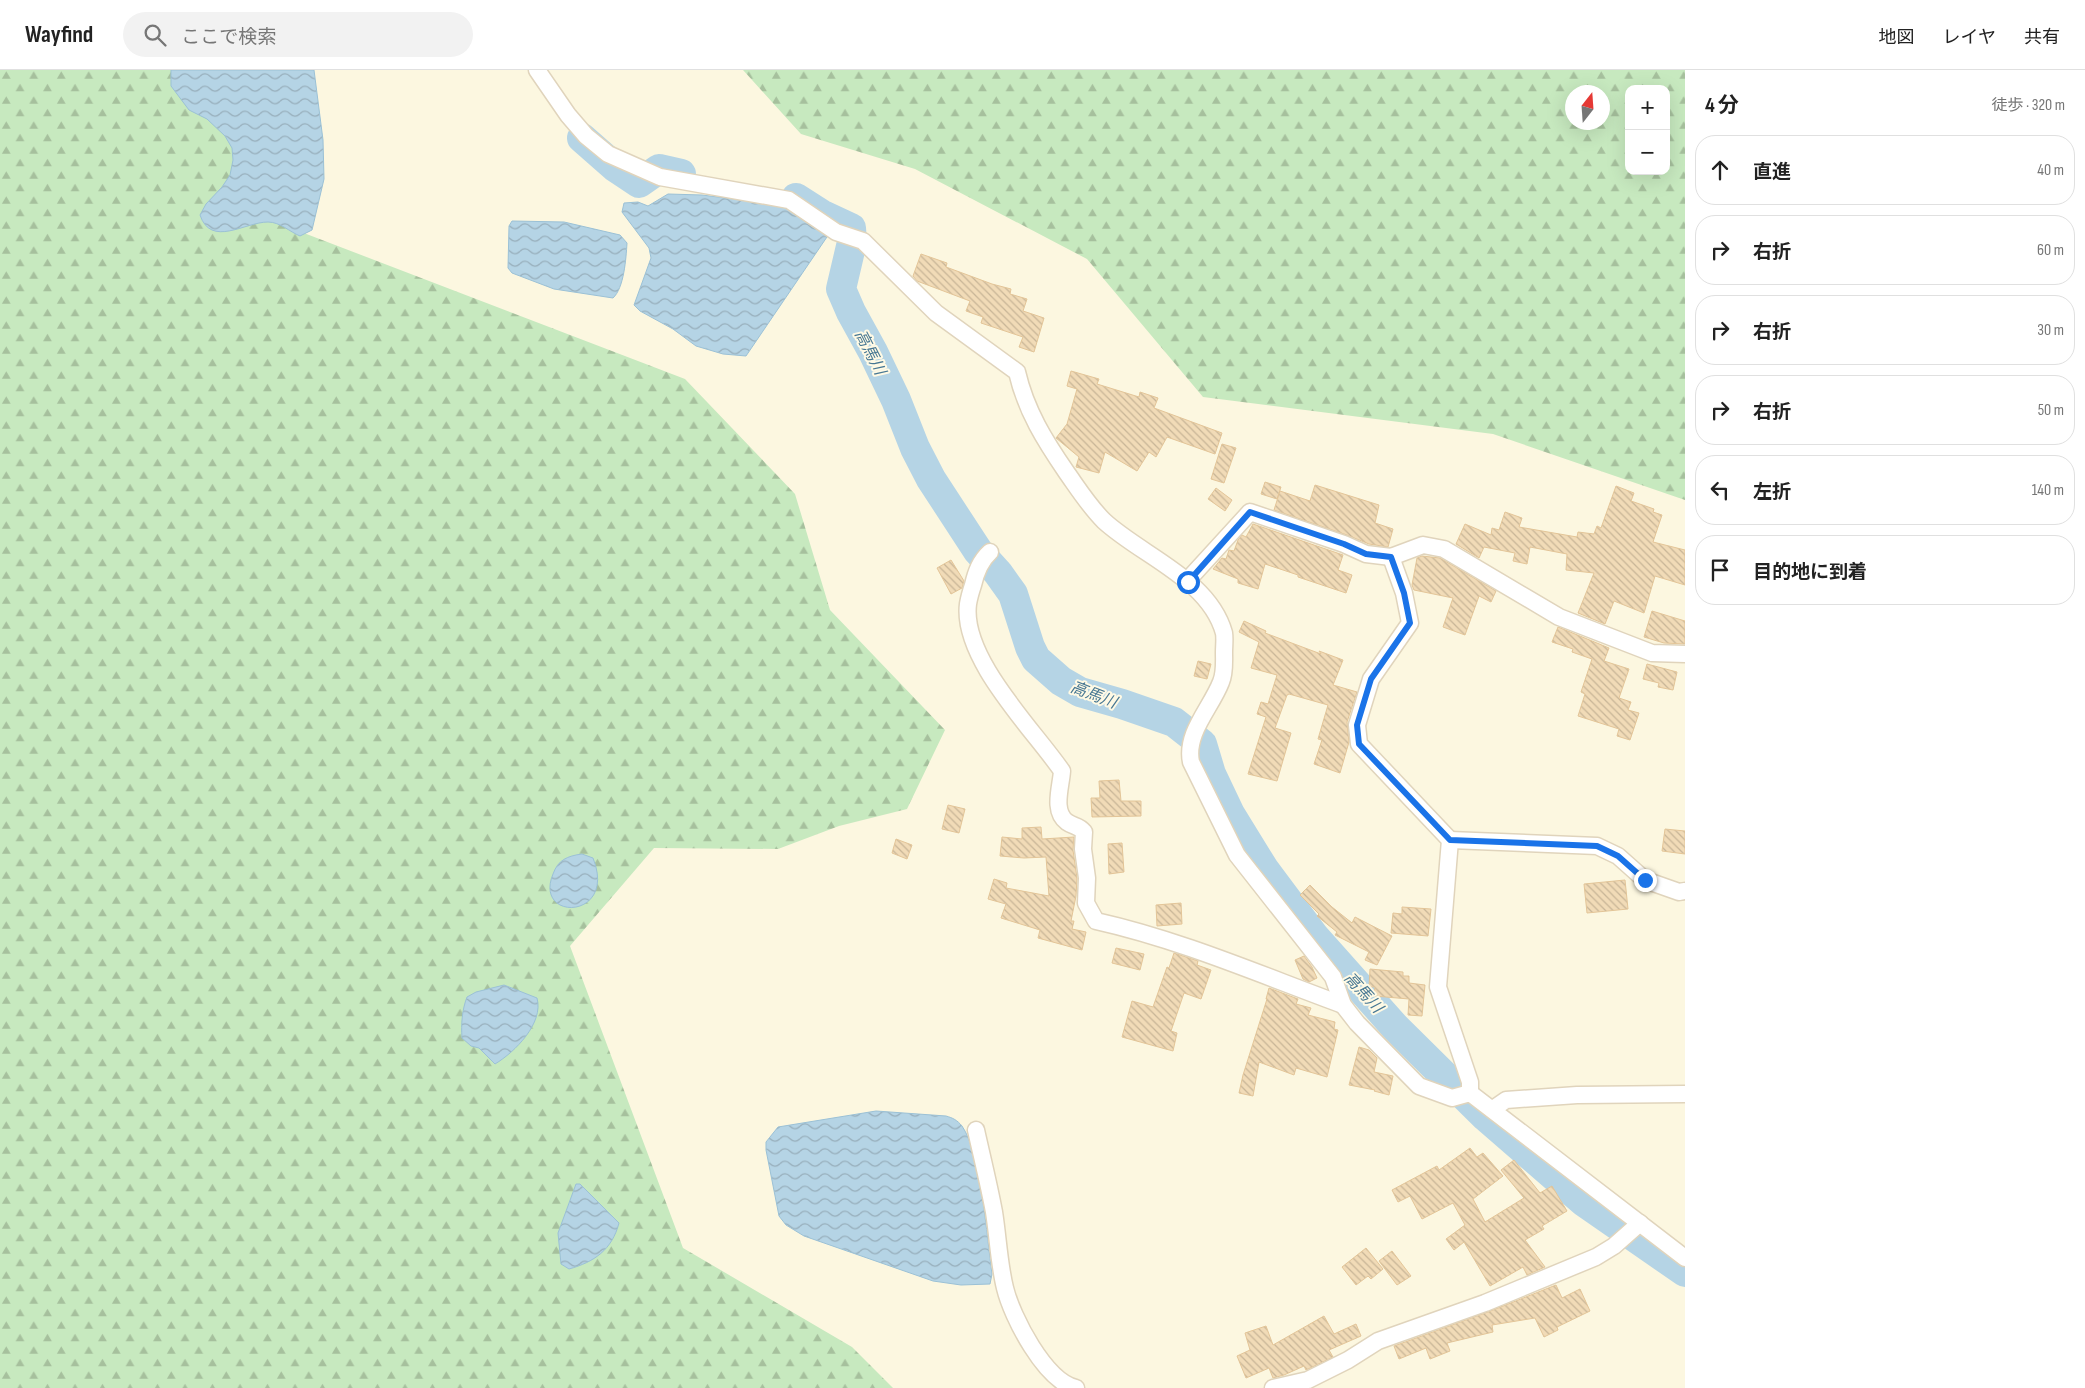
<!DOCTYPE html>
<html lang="ja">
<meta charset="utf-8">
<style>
body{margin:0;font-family:"Sofia Sans Condensed","Noto Sans JP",sans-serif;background:#f2f2f2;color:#222}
.controls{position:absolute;right:15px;top:15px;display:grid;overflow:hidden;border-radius:10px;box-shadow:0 5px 20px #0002}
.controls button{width:45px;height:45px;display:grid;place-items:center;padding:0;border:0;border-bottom:1px solid #e0e0e0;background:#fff;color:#222;font:25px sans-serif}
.compass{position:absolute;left:1565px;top:15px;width:45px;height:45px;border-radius:50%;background:#fff;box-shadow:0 5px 20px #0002;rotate:17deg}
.stop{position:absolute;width:15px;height:15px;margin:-11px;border:4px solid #1a73e8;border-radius:50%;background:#fff}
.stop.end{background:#1a73e8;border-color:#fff;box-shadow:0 1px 5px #0008}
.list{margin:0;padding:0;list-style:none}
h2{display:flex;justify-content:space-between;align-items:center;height:65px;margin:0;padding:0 20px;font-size:21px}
h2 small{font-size:16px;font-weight:400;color:#767676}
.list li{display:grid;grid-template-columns:32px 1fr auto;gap:15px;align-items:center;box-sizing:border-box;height:70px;margin:0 10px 10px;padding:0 10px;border:1px solid #e0e0e0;border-radius:20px}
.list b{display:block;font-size:19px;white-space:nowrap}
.list em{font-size:16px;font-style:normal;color:#767676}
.icon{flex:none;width:28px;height:28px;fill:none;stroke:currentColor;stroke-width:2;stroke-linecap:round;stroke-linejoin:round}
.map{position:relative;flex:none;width:1685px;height:1318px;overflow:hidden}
header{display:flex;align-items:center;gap:30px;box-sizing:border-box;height:70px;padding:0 25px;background:#fff;border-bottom:1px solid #e0e0e0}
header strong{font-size:24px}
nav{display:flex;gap:28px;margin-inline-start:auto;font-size:18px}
.search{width:350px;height:45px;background:#f2f2f2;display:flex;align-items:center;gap:12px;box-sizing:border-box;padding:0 18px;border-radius:28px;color:#767676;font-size:19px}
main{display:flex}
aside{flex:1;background:#fff}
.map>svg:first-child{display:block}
.forest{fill:url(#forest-firs);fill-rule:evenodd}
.water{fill:url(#water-waves);stroke:#9bc1d6}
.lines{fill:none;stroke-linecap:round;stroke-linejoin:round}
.river{stroke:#b5d4e5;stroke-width:30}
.building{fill:url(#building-back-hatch);stroke:#e3c598}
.minor-casing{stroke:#e0d4bc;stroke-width:19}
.minor{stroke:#fff;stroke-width:16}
.route{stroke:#1a73e8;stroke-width:6}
.labels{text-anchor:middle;stroke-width:4;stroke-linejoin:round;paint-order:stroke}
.water-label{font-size:16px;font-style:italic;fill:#477793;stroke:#fffae5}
</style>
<header>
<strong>Wayfind</strong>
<div class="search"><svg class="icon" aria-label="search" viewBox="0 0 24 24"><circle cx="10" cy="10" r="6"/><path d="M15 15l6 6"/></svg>ここで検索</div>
<nav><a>地図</a><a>レイヤ</a><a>共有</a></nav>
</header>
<main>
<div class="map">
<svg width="1685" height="1318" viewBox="0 0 1685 1318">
<defs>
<pattern id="forest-firs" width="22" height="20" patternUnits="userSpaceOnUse" patternTransform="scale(1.25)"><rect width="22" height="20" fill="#c7e9bf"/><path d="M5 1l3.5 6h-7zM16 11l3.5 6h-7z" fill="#a6c09d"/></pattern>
<pattern id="water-waves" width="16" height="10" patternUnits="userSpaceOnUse" patternTransform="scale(1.25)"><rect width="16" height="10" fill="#b5d4e5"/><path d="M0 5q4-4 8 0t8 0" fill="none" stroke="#98afbc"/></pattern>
<pattern id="building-back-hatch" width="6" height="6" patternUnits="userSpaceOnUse" patternTransform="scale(1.25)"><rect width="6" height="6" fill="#f1dbb7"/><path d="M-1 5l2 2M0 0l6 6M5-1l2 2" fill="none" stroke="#c8b597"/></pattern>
</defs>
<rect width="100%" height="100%" fill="#fcf7e0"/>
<g class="forest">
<polygon points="0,0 272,0 296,160 685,309 795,424 830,540 945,660 907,739 839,756 778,779 654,778 570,876 683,1178 852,1277 893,1318 0,1318"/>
<path d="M743,0H1685V430L1493,364L1203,327L1087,189L915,99L801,64ZM1629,19H1666V101H1629ZM1572,22H1602V52H1572Z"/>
</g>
<g class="water">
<path d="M171,0H314L323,70L324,109L312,160L300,166C290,162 280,152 268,152C245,152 211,178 200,145L206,134L222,117L230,105L233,90L232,78L225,66L207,49L189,40L171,16Z"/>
<polygon points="668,124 702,125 781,135 829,164 746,286 723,284 696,276 673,259 640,241 634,235 651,188 649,178 622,142 624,133 638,132 648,136"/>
<path d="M512,151L564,152L620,165L627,173C626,189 624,218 613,228L554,219L512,203L508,198L509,156Z"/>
<path d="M582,784L593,788C618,850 533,852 553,804C558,790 567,786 582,784Z"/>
<path d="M504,915L537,928C544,953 515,982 495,994L479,978L471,976L462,968C461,954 462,940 467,927L476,922Z"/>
<path d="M876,1041L946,1046C953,1048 957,1050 962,1056C981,1083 987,1169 992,1204L990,1214L961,1215L933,1211L804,1166L786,1155L779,1146L766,1080V1072L778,1057Z"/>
<path d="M576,1114H580L619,1153C612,1180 594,1192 569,1199L561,1194L558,1163Z"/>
</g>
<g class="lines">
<g class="river">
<polyline points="582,68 615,97 639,113 659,99 681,104"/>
<polyline points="796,128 821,144 851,158 852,172 841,219 851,242 873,282 896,330 915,378 931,409 978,481 998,503 1013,524 1030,577 1036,589 1061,611 1080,622 1122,634 1174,652 1202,674 1211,704 1230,744 1264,799 1314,866 1395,957 1486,1047 1584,1132 1685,1202"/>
</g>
</g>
<g class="building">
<polygon points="921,184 947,193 946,197 992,214 1011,219 1010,224 1027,229 1023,241 1044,248 1034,282 1019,277 1023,267 981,253 983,247 966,241 970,231 917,211 913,206"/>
<polygon points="1071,301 1099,309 1097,314 1139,327 1140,322 1158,328 1154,338 1222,363 1215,384 1167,367 1156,387 1149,382 1137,401 1105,382 1099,403 1076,397 1079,387 1056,368 1067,354 1077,319 1067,316"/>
<polygon points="1222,374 1236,378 1224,413 1211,409"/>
<polygon points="1265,412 1281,417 1277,429 1261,424"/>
<polygon points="1315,415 1379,435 1375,453 1393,459 1388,477 1369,474 1347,465 1274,440 1280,421 1310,431"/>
<polygon points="1616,416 1634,423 1631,431 1654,439 1653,442 1662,445 1653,472 1685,480 1685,515 1655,506 1644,543 1614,531 1605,554 1578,543 1594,503 1566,500 1567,484 1530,477 1527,494 1513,491 1515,483 1484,477 1479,488 1456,474 1465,454 1491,465 1492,458 1499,460 1505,442 1522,448 1519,457 1577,467 1578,462 1594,464 1597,456 1601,458"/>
<polygon points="1216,418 1232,430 1225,441 1208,429"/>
<polygon points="1253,454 1343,485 1338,500 1352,505 1346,523 1298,507 1298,505 1265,494 1258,519 1238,513 1238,509 1213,499 1222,488 1226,489 1229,480 1234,481 1238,470 1242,465 1246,467"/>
<polygon points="1422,486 1440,488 1496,521 1491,532 1479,526 1465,565 1443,557 1453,528 1414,520 1412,515 1417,488"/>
<polygon points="951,490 964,511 962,518 951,524 937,498"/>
<polygon points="1652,541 1685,551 1685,574 1664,573 1644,567"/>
<polygon points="1244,551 1266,561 1265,563 1321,584 1319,581 1343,590 1333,615 1357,622 1347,652 1349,672 1340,703 1314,694 1322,670 1318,669 1328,635 1289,624 1287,625 1275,658 1291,663 1277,711 1248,704 1266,647 1257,644 1261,632 1268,634 1277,605 1251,598 1259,572 1239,562"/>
<polygon points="1558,557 1609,578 1604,591 1629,599 1619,628 1631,632 1628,640 1639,643 1630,670 1617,666 1619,659 1578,646 1585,624 1581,622 1592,589 1572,582 1573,579 1552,572"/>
<polygon points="1198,591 1211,594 1207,609 1194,606"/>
<polygon points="1647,594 1677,602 1673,620 1658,617 1659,613 1643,609"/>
<polygon points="1119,710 1121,731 1141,731 1141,746 1092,747 1091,728 1100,728 1099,711"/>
<polygon points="948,735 965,739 959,763 942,759"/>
<polygon points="1041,757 1042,769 1074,767 1073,780 1077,808 1076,826 1071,851 1074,851 1072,859 1086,862 1082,880 1038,868 1040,860 1001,848 1006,834 988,829 994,809 1007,813 1006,818 1049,826 1046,787 1024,788 1000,786 1002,767 1022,769 1022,758"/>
<polygon points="1665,759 1685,761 1685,784 1662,781"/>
<polygon points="896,769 912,775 907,789 892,783"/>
<polygon points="1122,773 1124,802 1109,804 1108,774"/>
<polygon points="1625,810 1628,839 1587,843 1584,814"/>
<polygon points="1310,815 1332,837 1352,853 1355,847 1392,866 1377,895 1365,890 1369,882 1335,865 1337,862 1317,846 1319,844 1300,825"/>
<polygon points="1181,833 1182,854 1157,856 1156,835"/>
<polygon points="1402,837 1431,839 1428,866 1391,863 1393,843 1402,844"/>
<polygon points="1116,878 1144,884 1140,900 1112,893"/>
<polygon points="1174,883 1198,891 1197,895 1211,900 1201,929 1184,923 1171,961 1177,963 1173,981 1122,967 1132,931 1153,937 1167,897 1169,898"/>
<polygon points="1304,886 1312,897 1317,908 1309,912 1303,909 1295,890"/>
<polygon points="1370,899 1403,902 1403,906 1409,906 1409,913 1425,915 1422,946 1408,945 1409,929 1374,926 1375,917 1369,917"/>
<polygon points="1269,918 1298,929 1296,934 1311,938 1308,945 1335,952 1334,959 1338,960 1327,1007 1296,998 1294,1005 1259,992 1253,1026 1239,1023 1243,1005 1267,929 1266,929"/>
<polygon points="1359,977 1369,980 1377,988 1374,1002 1393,1006 1389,1025 1374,1021 1375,1020 1349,1015"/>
<polygon points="1470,1078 1477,1087 1483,1083 1503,1106 1473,1129 1485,1152 1524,1128 1501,1100 1514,1090 1540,1123 1552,1116 1567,1141 1542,1156 1544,1159 1525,1170 1545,1197 1527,1205 1523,1197 1490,1216 1464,1172 1454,1180 1446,1169 1465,1155 1453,1133 1422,1149 1410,1126 1398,1132 1392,1120 1437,1096 1439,1100"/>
<polygon points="1366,1178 1383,1199 1371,1209 1368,1206 1356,1215 1342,1197"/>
<polygon points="1392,1181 1411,1206 1397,1215 1379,1191"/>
<polygon points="1556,1215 1562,1228 1580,1219 1590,1241 1557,1257 1558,1260 1544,1267 1535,1248 1492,1255 1493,1262 1447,1273 1450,1281 1430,1289 1426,1278 1399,1289 1394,1276 1488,1242"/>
<polygon points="1324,1246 1334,1264 1356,1254 1361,1266 1329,1280 1333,1287 1306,1300 1304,1296 1284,1305 1273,1308 1269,1298 1246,1308 1237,1286 1250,1280 1245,1263 1266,1256 1273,1275"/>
</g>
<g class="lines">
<g class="minor-casing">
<g id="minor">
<path d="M537,0L568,45L586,66L608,84L660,107L789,130L836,162L863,171L936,243L1017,302C1026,341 1045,371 1067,403C1079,420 1089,436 1104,451C1142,486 1209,509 1224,563C1225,569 1224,576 1224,582C1224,592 1225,603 1221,612C1211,638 1185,663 1191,692L1237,785L1333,907L1343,935L1357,953L1419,1016L1452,1028L1470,1023L1685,1188"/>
<path d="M990,482C980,491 976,502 973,515C971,521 969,528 968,534C961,588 1033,659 1062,701C1061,717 1052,741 1067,752C1074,757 1078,755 1084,762L1083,779L1087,808L1086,833L1096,851C1181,870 1261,905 1343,935"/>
<polyline points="1391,487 1404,523 1410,553 1371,609 1357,655 1359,674 1450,770 1438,917 1470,1012 1470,1023"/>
<polyline points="1187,511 1250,442 1344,474 1366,484 1391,487 1423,475 1444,479 1559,547 1652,583 1685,584"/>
<polyline points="1450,770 1597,776 1618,786 1645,810 1679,822 1685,821"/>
<polyline points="1493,1039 1506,1030 1577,1025 1685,1024"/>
<path d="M976,1060C982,1087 989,1115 994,1142C998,1167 999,1194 1005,1218C1012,1247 1045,1311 1076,1318"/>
<polyline points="1273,1318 1308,1310 1348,1290 1378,1271 1485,1233 1596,1187 1614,1176 1640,1153"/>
</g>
</g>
<use href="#minor" class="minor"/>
</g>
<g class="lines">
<polyline class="route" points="1188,512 1250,442 1344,474 1366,484 1391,487 1404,523 1410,553 1371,609 1357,655 1359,674 1450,770 1597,776 1618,786 1645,810"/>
</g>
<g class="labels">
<g class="water-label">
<text transform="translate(871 282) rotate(63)" y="6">高馬川</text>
<text transform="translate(1094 624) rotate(21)" y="6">高馬川</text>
<text transform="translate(1364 922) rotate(48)" y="6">高馬川</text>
</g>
</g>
</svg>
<div class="controls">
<button>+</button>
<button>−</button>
</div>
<svg class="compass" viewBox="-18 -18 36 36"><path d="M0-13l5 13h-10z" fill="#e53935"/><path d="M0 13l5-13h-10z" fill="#767676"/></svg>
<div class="stop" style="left:1188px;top:512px"></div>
<div class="stop end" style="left:1645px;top:810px"></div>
</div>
<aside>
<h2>4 分<small>徒歩 · 320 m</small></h2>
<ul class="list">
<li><svg class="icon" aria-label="ahead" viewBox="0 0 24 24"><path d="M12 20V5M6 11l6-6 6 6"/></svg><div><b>直進</b></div><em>40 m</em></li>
<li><svg class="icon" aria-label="right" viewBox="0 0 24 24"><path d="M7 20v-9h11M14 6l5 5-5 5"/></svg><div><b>右折</b></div><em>60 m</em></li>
<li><svg class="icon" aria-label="right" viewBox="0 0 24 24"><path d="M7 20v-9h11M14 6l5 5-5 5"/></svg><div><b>右折</b></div><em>30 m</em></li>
<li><svg class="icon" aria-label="right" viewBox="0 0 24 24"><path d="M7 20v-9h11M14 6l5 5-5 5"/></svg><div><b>右折</b></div><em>50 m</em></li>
<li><svg class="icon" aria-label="left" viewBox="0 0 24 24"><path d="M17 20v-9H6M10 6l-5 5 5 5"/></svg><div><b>左折</b></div><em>140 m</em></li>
<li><svg class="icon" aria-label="arrive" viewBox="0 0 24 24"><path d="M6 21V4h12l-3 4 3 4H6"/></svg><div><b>目的地に到着</b></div></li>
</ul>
</aside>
</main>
